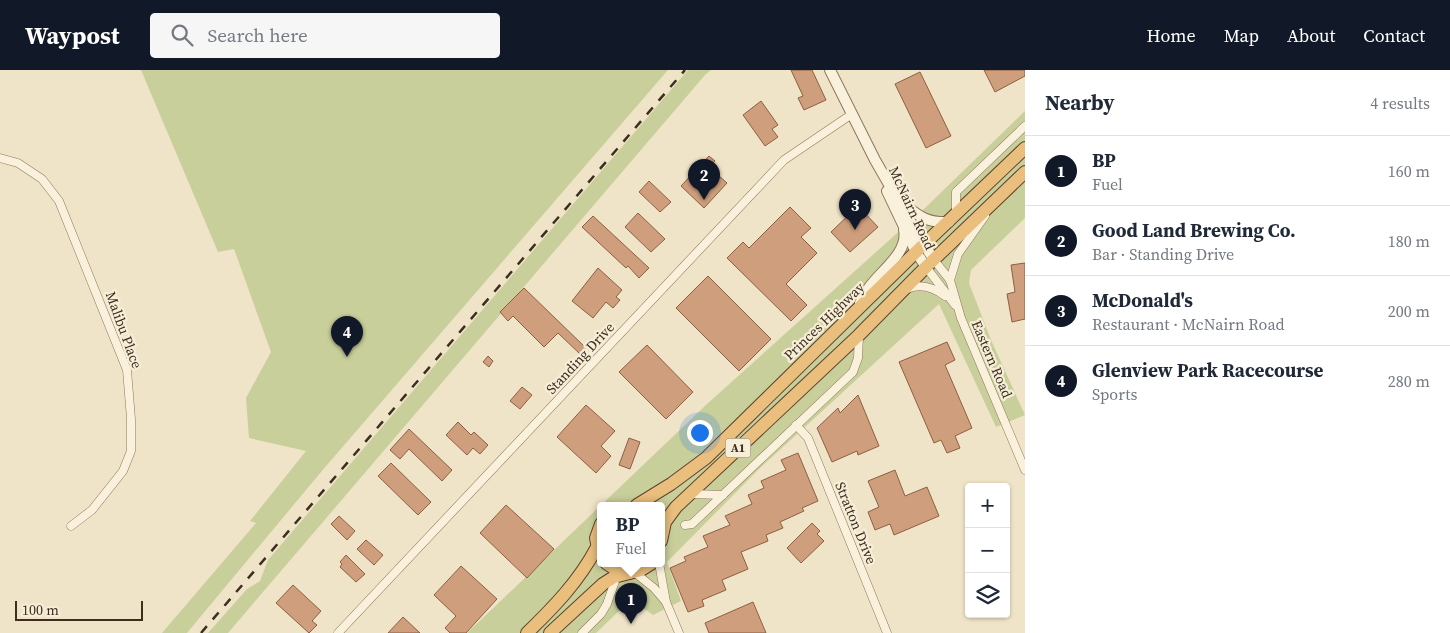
<!DOCTYPE html>
<meta charset="utf-8">
<style>
body{margin:0;font-family:"Source Serif 4",serif;background:#f6f6f7;color:#1f2937}
.controls{position:absolute;right:15px;bottom:15px;display:grid;overflow:hidden;border-radius:5px;box-shadow:0 1px 4px #0004}
.controls button{width:45px;height:45px;display:grid;place-items:center;padding:0;border:0;border-bottom:1px solid #e0e1e3;background:#fff;color:#1f2937;font:25px sans-serif}
.scale{position:absolute;left:15px;bottom:12px;width:128px;box-sizing:border-box;padding-left:5px;border:2px solid #3d2e20;border-top:0;font-size:14px;line-height:18px;white-space:nowrap;color:#3d2e20;-webkit-text-stroke:4px #f7eed8;paint-order:stroke}
.you{position:absolute;left:699px;top:362px;width:18px;height:18px;margin:-12px;border:4px solid #fff;border-radius:50%;background:#1a73e8;box-shadow:0 0 0 8px #1a73e833}
.badge{display:grid;place-items:center;width:32px;height:32px;border-radius:50%;background:#111827;color:#fff;font-size:16px;font-weight:700}
.pin{position:absolute;translate:-50% -41px;filter:drop-shadow(0 1px 2px #0008)}
.pin::after{content:'';position:absolute;top:26px;width:18px;height:15px;background:inherit;clip-path:polygon(0 0,100% 0,50% 100%)}
.popup{position:absolute;left:597px;top:432px;width:68px;height:65px;box-sizing:border-box;display:grid;place-content:center;border-radius:5px;background:#fff;filter:drop-shadow(0 1px 4px #0005);font-size:16px;white-space:nowrap;color:#747a83}
.popup b{font-size:19px;color:#1f2937}
.popup::after{content:'';position:absolute;left:50%;top:100%;margin-left:-10px;border:10px solid transparent;border-top-color:#fff}
.list{margin:0;padding:0;list-style:none}
h2{display:flex;justify-content:space-between;align-items:center;height:65px;margin:0;padding:0 20px;font-size:21px}
h2 small{font-size:16px;font-weight:400;color:#747a83}
.list li{display:grid;grid-template-columns:32px 1fr auto;gap:15px;align-items:center;box-sizing:border-box;height:70px;padding:0 20px;border-top:1px solid #e0e1e3}
.list b{display:block;font-size:19px;white-space:nowrap}
.list p{margin:0;font-size:16px;white-space:nowrap;color:#747a83}
.list em{font-size:16px;font-style:normal;color:#747a83}
.icon{flex:none;width:28px;height:28px;fill:none;stroke:currentColor;stroke-width:2;stroke-linecap:round;stroke-linejoin:round}
.map{position:relative;flex:none;width:1025px;height:563px;overflow:hidden}
header{display:flex;align-items:center;gap:30px;box-sizing:border-box;height:70px;padding:0 25px;background:#111827;color:#fff}
header strong{font-size:24px}
nav{display:flex;gap:28px;margin-inline-start:auto;font-size:18px}
.search{width:350px;height:45px;background:#f6f6f7;display:flex;align-items:center;gap:12px;box-sizing:border-box;padding:0 18px;border-radius:5px;color:#747a83;font-size:19px}
main{display:flex}
aside{flex:1;background:#fff}
.map>svg:first-child{display:block}
.green{fill:#c9cf9b;fill-rule:evenodd}
.building{fill:#cf9f7d;stroke:#8d5f41}
.lines{fill:none;stroke-linecap:round;stroke-linejoin:round}
.minor-casing{stroke:#8d765c;stroke-width:9}
.tertiary-casing{stroke:#8d765c;stroke-width:12}
.trunk-casing{stroke:#5b4430;stroke-width:14}
.minor{stroke:#faf1dc;stroke-width:8}
.tertiary{stroke:#faf1dc;stroke-width:10}
.trunk{stroke:#eabe7c;stroke-width:12}
.rail{stroke:#3d2e20;stroke-width:2.5;stroke-dasharray:9 9;stroke-linecap:butt}
.labels{text-anchor:middle;stroke-width:4.5;stroke-linejoin:round;paint-order:stroke}
.shield{fill:#f7eed8;stroke:#756857;stroke-width:1}
.shield-label{font-size:12px;font-weight:bold;fill:#3d2e20}
.street-label{font-size:14px;fill:#3d2e20;stroke:#f7eed8}
</style>
<header>
<strong>Waypost</strong>
<div class="search"><svg class="icon" aria-label="search" viewBox="0 0 24 24"><circle cx="10" cy="10" r="6"/><path d="M15 15l6 6"/></svg>Search here</div>
<nav><a>Home</a><a>Map</a><a>About</a><a>Contact</a></nav>
</header>
<main>
<div class="map">
<svg width="1025" height="563" viewBox="0 0 1025 563">
<rect width="100%" height="100%" fill="#f0e4c8"/>
<g class="green">
<polygon points="141,0 668,0 321,402 187,563 162,563 256,453 250,451 306,381 249,368 246,328 271,282 234,179 218,182"/>
<polygon points="688,0 711,0 705,5 228,563 208,563 247,519 260,511 268,490"/>
<path d="M1025,41V148L971,200L969,213L991,270L1025,345L996,357L939,234L760,398L667,492L681,531L653,545L636,533L620,540L596,563H467L707,334L925,138ZM601,435H661V493H601Z"/>
</g>
<g class="building">
<polygon points="791,0 812,0 826,30 804,40 798,28 803,26"/>
<polygon points="984,0 1025,0 1025,6 995,22"/>
<polygon points="920,2 951,66 926,78 895,14"/>
<polygon points="761,31 778,55 772,59 778,67 765,76 743,45"/>
<polygon points="709,86 715,91 709,97 727,113 704,138 681,116"/>
<polygon points="649,111 671,132 660,142 639,122"/>
<polygon points="858,136 878,157 850,182 831,162"/>
<polygon points="790,137 811,158 801,167 817,183 786,214 807,235 791,251 727,188 743,172 749,178"/>
<polygon points="638,143 665,169 651,182 625,157"/>
<polygon points="593,146 649,198 639,208 628,196 626,198 582,157"/>
<polygon points="1025,193 1025,249 1012,252 1007,224 1015,222 1011,195"/>
<polygon points="598,198 622,220 616,227 620,230 613,238 606,232 593,248 572,231"/>
<polygon points="708,206 771,269 739,301 676,238"/>
<polygon points="524,218 586,278 580,284 558,263 544,277 513,246 508,251 500,242"/>
<polygon points="947,272 955,290 945,295 972,358 955,366 960,378 947,383 941,370 934,373 899,292"/>
<polygon points="647,275 693,322 666,349 619,302"/>
<polygon points="488,286 493,291 489,297 483,292"/>
<polygon points="522,317 532,325 520,339 510,331"/>
<polygon points="858,325 879,376 858,385 857,381 832,392 817,358 838,338 840,343"/>
<polygon points="586,335 615,361 601,376 611,386 596,403 557,367"/>
<polygon points="458,352 471,365 474,362 488,375 480,384 473,378 467,385 446,365"/>
<polygon points="409,359 452,400 442,411 409,379 400,389 390,380"/>
<polygon points="629,368 640,372 630,399 619,395"/>
<polygon points="798,383 818,431 802,438 804,441 780,452 783,458 766,465 768,471 741,482 748,499 722,510 726,520 702,530 704,536 688,542 670,498 686,491 684,487 708,477 703,466 730,455 725,446 752,434 748,425 764,418 761,411 786,400 781,390"/>
<polygon points="391,393 431,432 418,445 378,406"/>
<polygon points="895,400 905,426 927,417 939,446 894,465 890,454 875,460 868,442 879,437 868,411"/>
<polygon points="506,435 554,479 527,508 480,463"/>
<polygon points="339,446 355,461 347,470 331,454"/>
<polygon points="812,453 820,461 817,464 824,471 801,493 787,478"/>
<polygon points="366,470 383,485 374,495 357,479"/>
<polygon points="346,485 365,504 356,512 340,497 342,494 340,492"/>
<polygon points="461,496 497,529 466,563 450,563 445,558 456,546 434,525"/>
<polygon points="293,515 321,541 312,551 317,555 309,563 276,533"/>
<polygon points="753,532 766,563 709,563 705,553"/>
<polygon points="403,547 420,563 388,563"/>
</g>
<g class="lines">
<g class="minor-casing">
<g id="minor">
<polyline points="0,88 18,93 42,109 59,131 127,300 131,349 131,381 123,401 92,440 71,456"/>
<polyline points="956,144 956,122 1025,56"/>
<polyline points="934,190 950,210 961,248 1025,400"/>
<polyline points="926,197 955,235"/>
<polyline points="950,210 958,184 985,146"/>
<path d="M907,219C921,213 933,217 945,226"/>
<polyline points="796,355 808,368 887,563"/>
<polyline points="690,424 723,425"/>
<polyline points="685,455 692,454 853,302 858,288 859,265"/>
<polyline points="659,493 666,532 679,563"/>
<polyline points="634,502 654,518 666,532"/>
<polyline points="338,563 784,90 852,44"/>
<polyline points="582,563 601,544 607,534 615,511 614,507"/>
</g>
</g>
<g class="tertiary-casing">
<g id="tertiary">
<polyline points="830,0 875,90 918,165 934,190"/>
<polyline points="887,121 916,182 926,197"/>
<path d="M902,133C919,146 926,153 949,152"/>
<path d="M860,233C863,229 865,223 868,219C879,202 909,183 904,160"/>
</g>
</g>
<g class="trunk-casing">
<g id="trunk">
<polyline points="637,435 671,414 706,388 916,182 1025,78"/>
<polyline points="661,471 665,452 676,437 859,265 926,197 1025,102"/>
<polyline points="599,483 596,468 601,454"/>
<polyline points="606,493 618,501 629,503"/>
<path d="M527,563C554,537 579,511 597,477"/>
<polyline points="550,563 603,514 614,507 641,500 652,493"/>
</g>
</g>
<use href="#minor" class="minor"/>
<use href="#tertiary" class="tertiary"/>
<use href="#trunk" class="trunk"/>
<polyline class="rail" points="201,563 685,0"/>
</g>
<g class="labels">
<rect class="shield" x="725.5" y="368.5" width="25" height="19" rx="4"/>
<g class="shield-label">
<text x="738" y="382">A1</text>
</g>
<g class="street-label">
<text transform="translate(912 138) rotate(65)" y="5">McNairn Road</text>
<text transform="translate(824 251) rotate(-44)" y="5">Princes Highway</text>
<text transform="translate(124 260) rotate(70)" y="5">Malibu Place</text>
<text transform="translate(580 288) rotate(-47)" y="5">Standing Drive</text>
<text transform="translate(992 289) rotate(67)" y="5">Eastern Road</text>
<text transform="translate(856 453) rotate(68)" y="5">Stratton Drive</text>
</g>
</g>
</svg>
<div class="controls">
<button>+</button>
<button>−</button>
<button><svg class="icon" aria-label="layers" viewBox="0 0 24 24"><path d="M12 4l9 5-9 5-9-5zM3 14l9 5 9-5"/></svg></button>
</div>
<div class="scale">100 m</div>
<div class="you"></div>
<div class="pin badge" style="left:631px;top:554px">1</div>
<div class="popup"><b>BP</b>Fuel</div>
<div class="pin badge" style="left:704px;top:130px">2</div>
<div class="pin badge" style="left:855px;top:160px">3</div>
<div class="pin badge" style="left:347px;top:287px">4</div>
</div>
<aside>
<h2>Nearby<small>4 results</small></h2>
<ul class="list">
<li><span class="badge">1</span><div><b>BP</b><p>Fuel</p></div><em>160 m</em></li>
<li><span class="badge">2</span><div><b>Good Land Brewing Co.</b><p>Bar · Standing Drive</p></div><em>180 m</em></li>
<li><span class="badge">3</span><div><b>McDonald's</b><p>Restaurant · McNairn Road</p></div><em>200 m</em></li>
<li><span class="badge">4</span><div><b>Glenview Park Racecourse</b><p>Sports</p></div><em>280 m</em></li>
</ul>
</aside>
</main>
